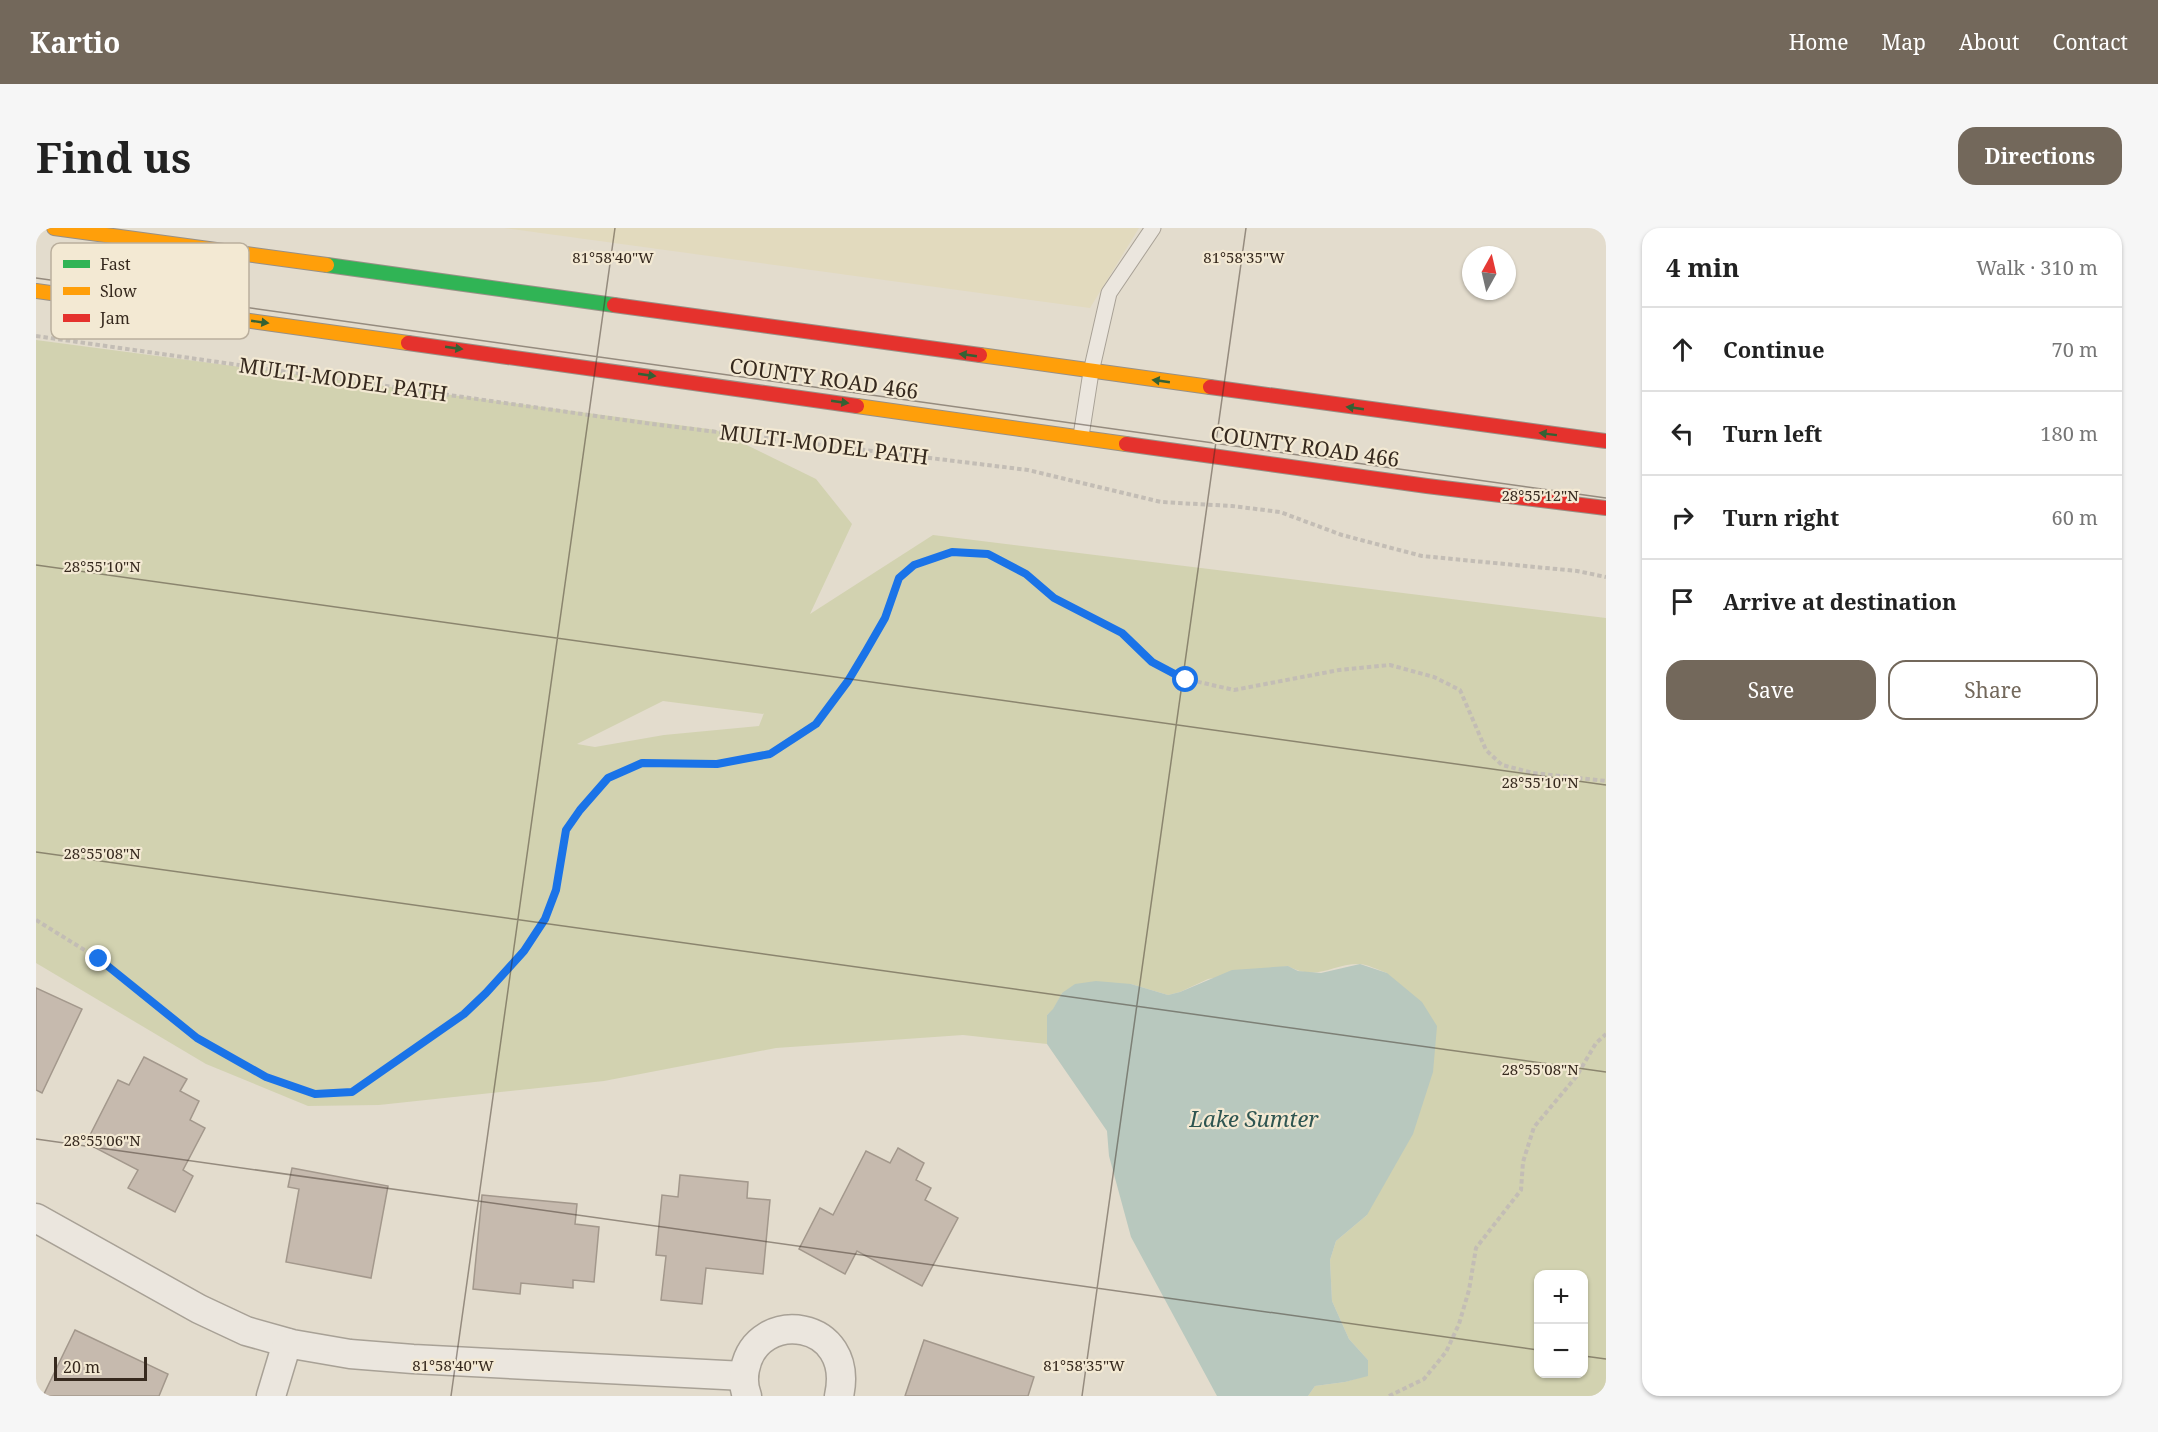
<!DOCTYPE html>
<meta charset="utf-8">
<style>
body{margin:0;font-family:"Noto Serif",serif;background:#f6f6f6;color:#222}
.controls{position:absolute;right:18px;bottom:18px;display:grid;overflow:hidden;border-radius:12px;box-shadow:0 2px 4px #0004}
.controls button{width:54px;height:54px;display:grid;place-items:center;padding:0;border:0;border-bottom:2px solid #e0e0e0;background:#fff;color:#222;font:30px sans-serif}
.compass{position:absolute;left:1426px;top:18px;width:54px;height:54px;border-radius:50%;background:#fff;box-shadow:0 2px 4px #0004;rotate:8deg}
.scale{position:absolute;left:18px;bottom:15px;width:93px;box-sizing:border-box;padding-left:6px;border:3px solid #36291e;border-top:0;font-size:16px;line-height:21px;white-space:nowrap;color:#36291e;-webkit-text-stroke:4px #f3e9d3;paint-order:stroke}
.stop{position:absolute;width:18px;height:18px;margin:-14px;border:4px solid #1a73e8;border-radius:50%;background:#fff}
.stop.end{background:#1a73e8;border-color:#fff;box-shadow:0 2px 6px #0008}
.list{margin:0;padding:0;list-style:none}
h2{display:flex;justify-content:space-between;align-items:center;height:78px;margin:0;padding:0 24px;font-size:26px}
h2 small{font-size:20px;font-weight:400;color:#767676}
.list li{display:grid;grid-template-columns:39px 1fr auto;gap:18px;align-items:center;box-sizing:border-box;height:84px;padding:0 24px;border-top:2px solid #e0e0e0}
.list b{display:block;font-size:22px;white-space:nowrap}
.list em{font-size:20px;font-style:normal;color:#767676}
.actions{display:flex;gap:12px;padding:18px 24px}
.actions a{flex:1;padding:14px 0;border:2px solid #73685b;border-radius:18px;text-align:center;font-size:21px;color:#73685b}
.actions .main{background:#73685b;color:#fff}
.icon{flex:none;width:33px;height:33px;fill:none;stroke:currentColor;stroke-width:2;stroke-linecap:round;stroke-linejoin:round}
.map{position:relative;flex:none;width:1570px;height:1168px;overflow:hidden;border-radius:18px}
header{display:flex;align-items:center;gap:36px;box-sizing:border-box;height:84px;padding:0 30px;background:#73685b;color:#fff}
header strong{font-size:28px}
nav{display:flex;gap:33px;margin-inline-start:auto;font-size:21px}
.intro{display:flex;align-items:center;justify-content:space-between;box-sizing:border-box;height:144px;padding:0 36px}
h1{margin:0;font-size:42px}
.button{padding:15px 27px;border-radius:18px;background:#73685b;color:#fff;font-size:21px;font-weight:700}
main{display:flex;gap:36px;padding:0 36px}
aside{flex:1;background:#fff;border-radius:18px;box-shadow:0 2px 4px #0004}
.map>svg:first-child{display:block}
.farmland{fill:#e2dabe}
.green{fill:#d2d2b0;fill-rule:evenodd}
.water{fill:#b8c8be}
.building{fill:#c6baae;stroke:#a3988c;stroke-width:1.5}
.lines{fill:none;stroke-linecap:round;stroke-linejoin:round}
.lane-casing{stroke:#a8a196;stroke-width:17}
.street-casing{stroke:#a8a196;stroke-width:31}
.fast-casing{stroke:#989086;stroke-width:16}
.slow-casing{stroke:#989086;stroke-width:16}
.jam-casing{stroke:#989086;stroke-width:16}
.path{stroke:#c3bdb5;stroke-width:4;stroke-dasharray:4.5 3;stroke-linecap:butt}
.lane{stroke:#ebe6de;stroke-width:15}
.street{stroke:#ebe6de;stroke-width:28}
.fast{stroke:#30b455;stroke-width:14}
.slow{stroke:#ff9f0a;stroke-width:14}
.jam{stroke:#e5322d;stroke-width:14}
.oneway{fill:#346134}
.route{stroke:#1a73e8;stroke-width:8}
.ticks{fill:none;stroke:#36291e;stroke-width:1.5;stroke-opacity:0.45}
.labels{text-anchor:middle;stroke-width:4.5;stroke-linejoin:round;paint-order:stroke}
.street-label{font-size:21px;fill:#36291e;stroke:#f3e9d3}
.water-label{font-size:22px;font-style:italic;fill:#2e5551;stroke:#f3e9d3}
.key{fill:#f3e9d3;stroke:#baaf9d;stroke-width:1.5}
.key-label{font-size:16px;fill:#36291e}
.ticks-label{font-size:15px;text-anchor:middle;fill:#36291e;stroke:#f3e9d3;stroke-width:4.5;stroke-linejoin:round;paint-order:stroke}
</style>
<header>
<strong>Kartio</strong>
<nav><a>Home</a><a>Map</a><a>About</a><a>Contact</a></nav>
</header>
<div class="intro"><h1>Find us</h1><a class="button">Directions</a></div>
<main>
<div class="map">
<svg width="1570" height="1168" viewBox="0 0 1570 1168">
<rect width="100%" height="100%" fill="#e3dccd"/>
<polygon class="farmland" points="468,0 1103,0 1054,80"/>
<path class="green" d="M0,112L680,202L780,251L816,296L774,386L897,307L1570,390V1168H1272L1279,1158L1309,1154L1332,1147V1132L1313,1111L1296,1073L1294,1032L1300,1013L1331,987L1351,745C1342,742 1331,736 1323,736C1295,736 1281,754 1252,738L1172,751L1144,764L1132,767L1095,756L1026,765L1017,782L1011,787V816L927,807L740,820L568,853L343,877L272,878L170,836L0,735ZM627,473L727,486L728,485L723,498L628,507L559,519L541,516ZM1502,1046H1548V1146H1502Z"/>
<polygon class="water" points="1324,736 1351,745 1386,774 1401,798 1397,844 1377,906 1331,987 1300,1013 1294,1032 1296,1073 1313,1111 1332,1132 1332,1148 1309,1154 1279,1158 1272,1168 1181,1168 1095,1009 1073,928 1071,903 1011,816 1011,787 1017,781 1026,765 1039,756 1060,753 1095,756 1132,767 1144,764 1196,742 1252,738 1262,743 1285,745"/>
<g class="building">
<polygon points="0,760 46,781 6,865 0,862"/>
<polygon points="108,829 151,851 144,863 163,873 154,892 169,900 147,942 157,948 139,984 92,960 102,942 50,915 82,852 93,857"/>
<polygon points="862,920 888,935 880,952 895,960 889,972 922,990 886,1058 821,1023 809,1046 763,1021 784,980 797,987 830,923 854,935"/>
<polygon points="256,940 352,958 335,1050 250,1034 263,961 252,959"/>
<polygon points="644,947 712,954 711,970 734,972 727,1046 670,1040 666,1076 625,1072 630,1028 620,1027 626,967 642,969"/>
<polygon points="446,967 541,976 539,996 563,999 558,1054 537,1052 537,1060 485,1055 484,1066 437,1061"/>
<polygon points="39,1102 132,1146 123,1168 7,1168"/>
<polygon points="888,1112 998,1149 992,1168 869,1168"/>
</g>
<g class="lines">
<g class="lane-casing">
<polyline id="lane" points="1045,208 1055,144 1073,65 1117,0"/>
</g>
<g class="street-casing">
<g id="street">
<polyline points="0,990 163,1081 210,1103 256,1116 314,1126 377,1131 708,1148"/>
<polyline points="235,1168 251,1115"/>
<path d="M711,1168C708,1160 707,1150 709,1141C721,1079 820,1091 803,1168"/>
</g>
</g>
<g class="fast-casing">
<polyline id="fast" points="291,37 578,77"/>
</g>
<g class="slow-casing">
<g id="slow">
<polyline points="18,0 291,37"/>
<polyline points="0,63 372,115"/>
<polyline points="944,127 1174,159"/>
<polyline points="821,178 1090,216"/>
</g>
</g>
<g class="jam-casing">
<g id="jam">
<polyline points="578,77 944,127"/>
<polyline points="372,115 821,178"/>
<polyline points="1174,159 1570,213"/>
<polyline points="1090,216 1391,258 1570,280"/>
</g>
</g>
<g class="path">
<polyline points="0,108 616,196 992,242 1125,274 1196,278 1244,284 1306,307 1386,328 1541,343 1570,349"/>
<polyline points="0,692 63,731 161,810 230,849 279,866 317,864 427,786 450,765 488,723 509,691 520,662 530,602 544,582 572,550 606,535 681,536 734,526 780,496 812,453 849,390 863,350 878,337 917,324 952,326 990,346 1018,370 1086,405 1116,434 1150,451 1198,462 1303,442 1354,437 1398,449 1424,462 1450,522 1466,537 1497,545 1570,553"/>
<polyline points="1353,1168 1388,1151 1410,1124 1423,1096 1433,1062 1440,1020 1485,962 1487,934 1498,899 1540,849 1560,815 1570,806"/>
</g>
<use href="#lane" class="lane"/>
<use href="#street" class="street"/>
<use href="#fast" class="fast"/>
<use href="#slow" class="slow"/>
<use href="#jam" class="jam"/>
</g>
<defs><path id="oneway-solid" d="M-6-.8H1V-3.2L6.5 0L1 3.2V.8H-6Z" transform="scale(1.5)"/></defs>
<g class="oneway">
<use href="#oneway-solid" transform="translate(224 94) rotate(8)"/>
<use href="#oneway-solid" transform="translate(418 120) rotate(8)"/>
<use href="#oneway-solid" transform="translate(932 127) rotate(-172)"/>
<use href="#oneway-solid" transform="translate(611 147) rotate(8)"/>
<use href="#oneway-solid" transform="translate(1125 153) rotate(-172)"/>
<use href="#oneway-solid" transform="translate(804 174) rotate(8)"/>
<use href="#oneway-solid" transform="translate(1319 180) rotate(-172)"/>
<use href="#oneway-solid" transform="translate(1512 206) rotate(-173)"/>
</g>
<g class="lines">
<polyline class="route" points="63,731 161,810 230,849 279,866 316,864 428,786 450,765 488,723 509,691 520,662 530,602 544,582 572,550 606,535 681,536 734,526 780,496 812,453 830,423 849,390 863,350 878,337 916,324 952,326 990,346 1018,370 1086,405 1116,434 1150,452"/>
</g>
<path class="ticks" d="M0,50L1570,270M0,337L1570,557M0,624L1570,844M0,911L1502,1122M1548,1128L1570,1131M415,1168L579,0M1046,1168L1210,0"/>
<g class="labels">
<g class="street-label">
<text transform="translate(788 151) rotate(8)" y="7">COUNTY ROAD 466</text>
<text transform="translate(307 152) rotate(8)" y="7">MULTI-MODEL PATH</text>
<text transform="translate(788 217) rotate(7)" y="7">MULTI-MODEL PATH</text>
<text transform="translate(1269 219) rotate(8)" y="7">COUNTY ROAD 466</text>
</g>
<g class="water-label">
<text x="1218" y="899">Lake Sumter</text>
</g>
</g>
<rect x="15" y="15" width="198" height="96" rx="9" class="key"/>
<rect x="27" y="32" width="27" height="8" fill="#30b455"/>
<rect x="27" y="59" width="27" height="8" fill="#ff9f0a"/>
<rect x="27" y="86" width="27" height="8" fill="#e5322d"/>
<g class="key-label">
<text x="64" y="42">Fast</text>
<text x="64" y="69">Slow</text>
<text x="64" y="96">Jam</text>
</g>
<g class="ticks-label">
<text x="577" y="35">81°58'40"W</text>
<text x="1208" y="35">81°58'35"W</text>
<text x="1504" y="273">28°55'12"N</text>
<text x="66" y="344">28°55'10"N</text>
<text x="1504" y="560">28°55'10"N</text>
<text x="66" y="631">28°55'08"N</text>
<text x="1504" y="847">28°55'08"N</text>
<text x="66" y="918">28°55'06"N</text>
<text x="417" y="1143">81°58'40"W</text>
<text x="1048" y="1143">81°58'35"W</text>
</g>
</svg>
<div class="controls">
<button>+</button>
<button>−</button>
</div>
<svg class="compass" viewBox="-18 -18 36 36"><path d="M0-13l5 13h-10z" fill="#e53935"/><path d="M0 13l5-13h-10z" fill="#767676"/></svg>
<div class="scale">20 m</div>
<div class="stop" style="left:1150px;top:452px"></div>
<div class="stop end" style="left:63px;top:731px"></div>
</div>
<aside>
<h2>4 min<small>Walk · 310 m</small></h2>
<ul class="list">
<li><svg class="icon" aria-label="ahead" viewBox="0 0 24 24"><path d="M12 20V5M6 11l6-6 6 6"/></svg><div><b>Continue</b></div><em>70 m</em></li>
<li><svg class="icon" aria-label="left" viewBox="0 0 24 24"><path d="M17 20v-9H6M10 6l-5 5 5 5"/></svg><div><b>Turn left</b></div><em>180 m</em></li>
<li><svg class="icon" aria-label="right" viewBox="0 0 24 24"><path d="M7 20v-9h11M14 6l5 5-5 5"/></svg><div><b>Turn right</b></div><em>60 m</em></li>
<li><svg class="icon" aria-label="arrive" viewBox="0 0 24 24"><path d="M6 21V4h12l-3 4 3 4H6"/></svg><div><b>Arrive at destination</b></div></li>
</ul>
<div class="actions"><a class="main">Save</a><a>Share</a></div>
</aside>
</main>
